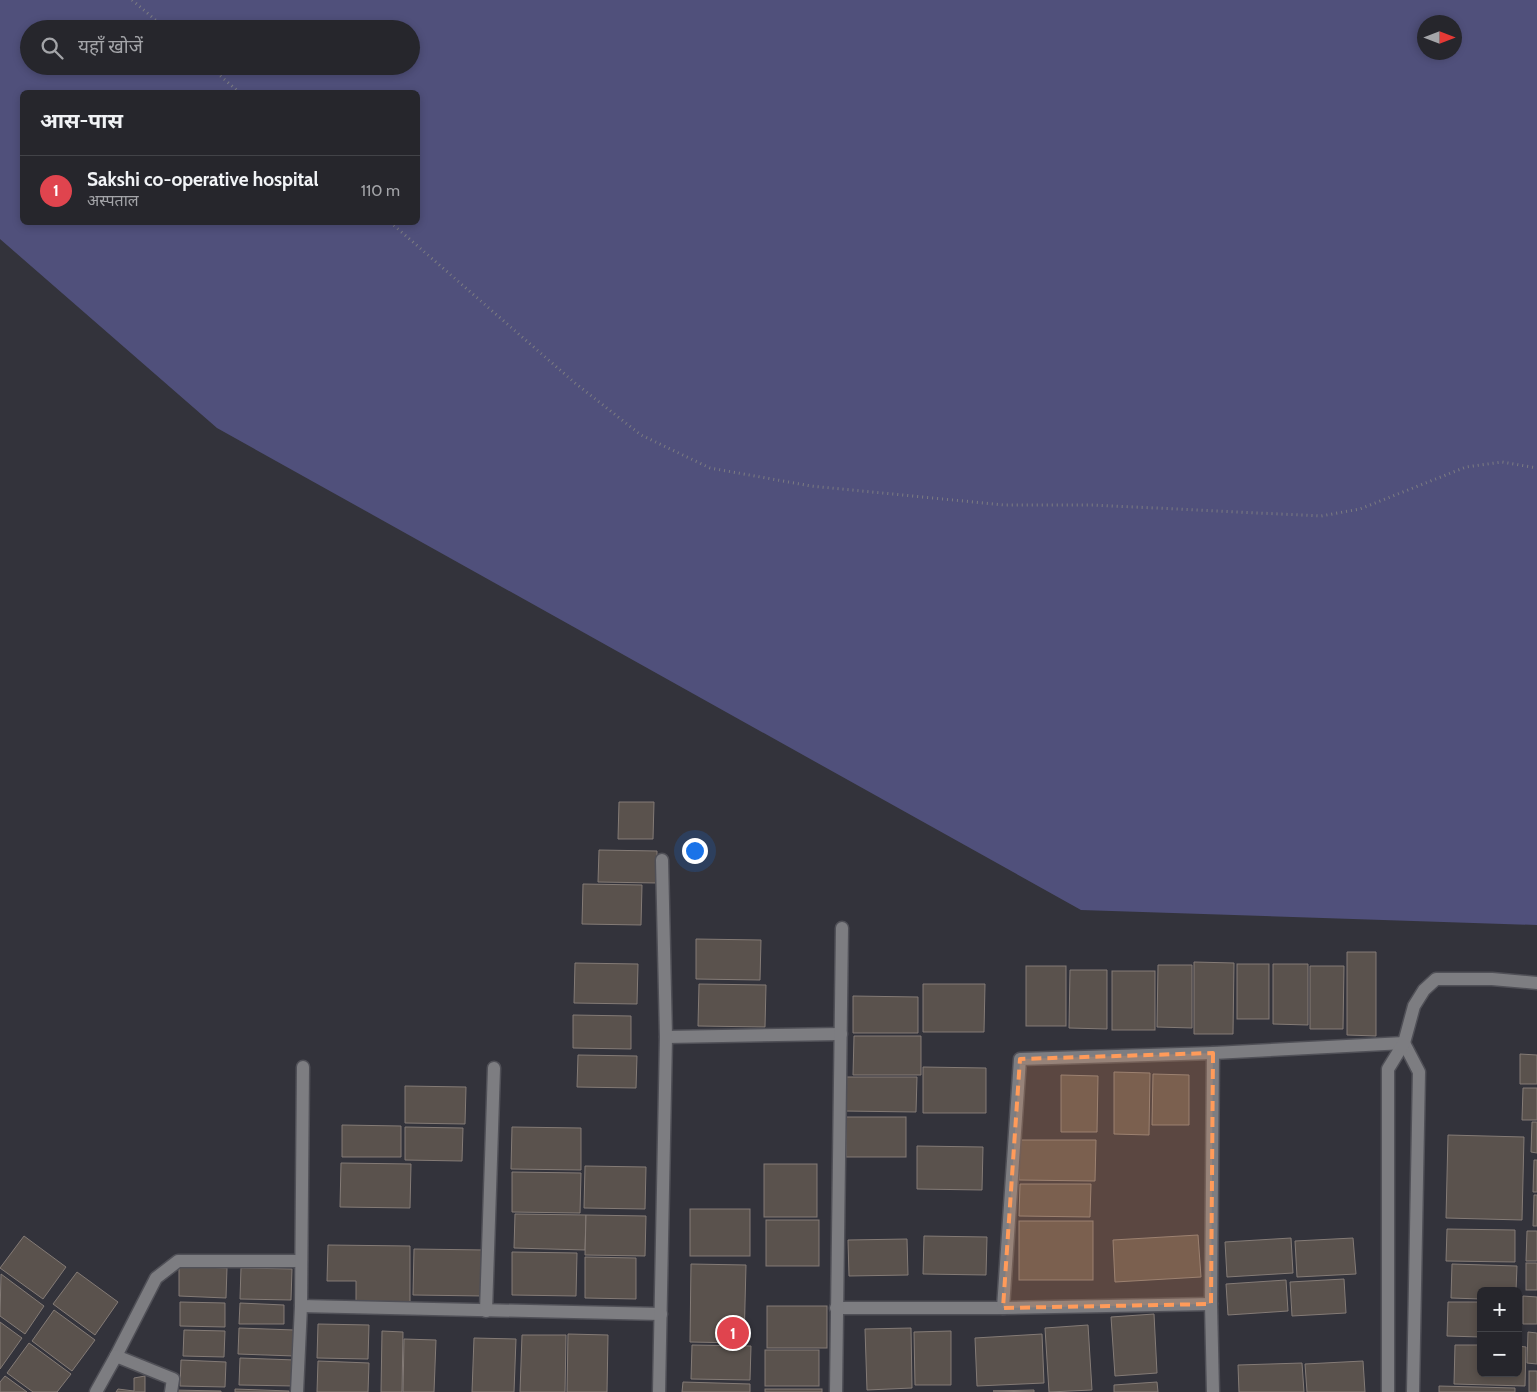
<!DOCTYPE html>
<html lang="hi">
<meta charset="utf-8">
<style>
body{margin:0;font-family:Cabin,"Noto Sans Devanagari",sans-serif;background:#2e2e34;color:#f1f3f6}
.controls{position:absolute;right:15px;bottom:15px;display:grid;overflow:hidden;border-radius:8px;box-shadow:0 2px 8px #0003}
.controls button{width:45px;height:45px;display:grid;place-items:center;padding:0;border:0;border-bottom:1px solid #424348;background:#26262c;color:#f1f3f6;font:25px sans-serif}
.compass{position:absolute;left:1417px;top:15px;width:45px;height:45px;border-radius:50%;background:#26262c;box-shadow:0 2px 8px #0003;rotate:90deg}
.you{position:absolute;left:694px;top:850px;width:18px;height:18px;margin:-12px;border:4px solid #fff;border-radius:50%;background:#1a73e8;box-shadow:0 0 0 8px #1a73e833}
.badge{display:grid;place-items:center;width:32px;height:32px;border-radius:50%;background:#8abfa5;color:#fff;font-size:16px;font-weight:700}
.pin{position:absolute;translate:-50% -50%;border:2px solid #fff;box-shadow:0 1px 5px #0006}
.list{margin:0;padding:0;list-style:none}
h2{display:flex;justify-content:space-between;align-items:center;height:65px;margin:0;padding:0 20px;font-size:21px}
h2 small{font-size:16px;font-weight:400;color:#a4a5a9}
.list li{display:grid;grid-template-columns:32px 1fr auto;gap:15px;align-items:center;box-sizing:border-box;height:70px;padding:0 20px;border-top:1px solid #424348}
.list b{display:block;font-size:19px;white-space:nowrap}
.list p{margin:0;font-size:16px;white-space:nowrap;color:#a4a5a9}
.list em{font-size:16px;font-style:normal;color:#a4a5a9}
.icon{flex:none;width:28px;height:28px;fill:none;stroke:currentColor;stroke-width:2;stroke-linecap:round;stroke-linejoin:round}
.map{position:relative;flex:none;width:1537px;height:1392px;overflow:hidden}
.search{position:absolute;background:#26262c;box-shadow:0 2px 8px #0003;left:20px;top:20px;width:400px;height:55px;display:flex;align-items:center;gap:12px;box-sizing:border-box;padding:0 18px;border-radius:28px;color:#a4a5a9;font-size:19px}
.panel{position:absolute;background:#26262c;box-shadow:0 2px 8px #0003;left:20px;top:90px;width:400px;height:135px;border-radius:8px}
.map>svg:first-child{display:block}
.green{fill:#50507b;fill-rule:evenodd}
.building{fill:#5a524d;stroke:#847b76}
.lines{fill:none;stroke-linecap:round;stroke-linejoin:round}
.minor-casing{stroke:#505057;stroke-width:15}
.path{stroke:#7c7c82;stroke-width:3;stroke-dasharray:1 4;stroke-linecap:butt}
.minor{stroke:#7d7d81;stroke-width:12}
.marked{fill:#ff9b5a;fill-opacity:0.2;stroke:#ff9b5a;stroke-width:4;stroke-dasharray:10 6;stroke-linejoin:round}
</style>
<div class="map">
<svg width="1537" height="1392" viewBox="0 0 1537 1392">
<rect width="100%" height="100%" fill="#33333b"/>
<path class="green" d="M0,0H1537V925L1081,910L217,428L0,239ZM1424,22H1454V52H1424ZM29,29H411V66H29ZM22,92H418V222H22Z"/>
<g class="building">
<polygon points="619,802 654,802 653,839 618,839"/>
<polygon points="599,850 657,851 657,883 598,882"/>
<polygon points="583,884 642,885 641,925 582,924"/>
<polygon points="696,939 761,940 760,980 696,979"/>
<polygon points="1347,952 1376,952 1376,1036 1347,1035"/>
<polygon points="1194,962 1234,963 1233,1034 1194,1034"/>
<polygon points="575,963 638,964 637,1004 574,1003"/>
<rect x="1237" y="964" width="32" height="55"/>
<polygon points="1273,964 1308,964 1308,1025 1273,1024"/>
<polygon points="1158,965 1192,965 1192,1028 1157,1027"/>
<rect x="1026" y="966" width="40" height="60"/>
<polygon points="1310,966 1344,966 1343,1029 1310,1029"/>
<polygon points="1070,970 1107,970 1107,1029 1069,1028"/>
<rect x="1112" y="971" width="43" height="59"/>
<polygon points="699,984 766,985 765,1027 698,1026"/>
<polygon points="923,984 985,984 984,1032 923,1032"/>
<polygon points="853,996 918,997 918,1033 853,1033"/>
<polygon points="573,1015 631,1016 631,1049 573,1048"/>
<polygon points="854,1036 921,1036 921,1075 853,1075"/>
<polygon points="1520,1054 1537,1055 1537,1084 1520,1084"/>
<polygon points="578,1055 637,1056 636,1088 577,1087"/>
<polygon points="923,1067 986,1068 986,1113 923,1113"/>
<polygon points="1114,1072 1150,1073 1149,1135 1114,1134"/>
<polygon points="1153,1074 1189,1075 1189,1125 1152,1125"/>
<polygon points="1061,1075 1098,1076 1097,1132 1061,1132"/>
<polygon points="844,1077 917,1077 916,1112 843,1111"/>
<polygon points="405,1086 466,1087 465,1124 405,1123"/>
<polygon points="1523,1088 1537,1088 1537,1120 1522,1120"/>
<rect x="846" y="1117" width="60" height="40"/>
<polygon points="1532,1122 1537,1122 1537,1153 1531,1152"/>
<polygon points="342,1125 401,1126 401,1157 342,1157"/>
<polygon points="405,1127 463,1128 462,1161 405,1160"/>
<polygon points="512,1127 581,1128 581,1170 511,1169"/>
<polygon points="1448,1135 1524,1137 1522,1220 1446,1218"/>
<polygon points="1019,1140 1096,1140 1095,1181 1019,1180"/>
<polygon points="917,1146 983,1147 982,1190 917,1189"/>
<polygon points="1534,1160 1537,1160 1537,1192 1533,1192"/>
<polygon points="341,1163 411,1164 410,1208 340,1207"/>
<rect x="764" y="1164" width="53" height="53"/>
<polygon points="585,1166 646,1167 645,1209 584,1208"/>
<polygon points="512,1172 581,1173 580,1213 512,1212"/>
<polygon points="1020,1184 1091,1184 1090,1217 1019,1216"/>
<polygon points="1534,1195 1537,1195 1537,1226 1533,1226"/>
<rect x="690" y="1209" width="60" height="47"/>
<polygon points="515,1214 586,1215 585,1250 514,1248"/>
<polygon points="586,1215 646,1216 645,1256 585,1255"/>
<rect x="766" y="1220" width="53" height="46"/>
<rect x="1019" y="1221" width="74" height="59"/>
<polygon points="1447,1229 1515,1230 1515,1262 1446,1261"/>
<polygon points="1527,1231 1537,1231 1537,1261 1526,1261"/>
<polygon points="1198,1235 1201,1277 1115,1282 1113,1240"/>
<polygon points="24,1236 66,1267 43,1299 0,1268"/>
<polygon points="924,1236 987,1237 986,1275 923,1274"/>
<polygon points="1291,1238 1293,1273 1227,1277 1225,1242"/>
<polygon points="1353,1238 1356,1274 1297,1277 1295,1241"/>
<polygon points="907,1239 908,1275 849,1276 848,1240"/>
<polygon points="328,1245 410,1246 410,1302 356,1301 356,1281 327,1281"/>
<polygon points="414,1249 485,1250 484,1296 413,1295"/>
<polygon points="512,1252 577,1253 576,1296 512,1295"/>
<polygon points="585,1257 636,1258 636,1299 585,1298"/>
<rect x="1526" y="1263" width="11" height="27"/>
<polygon points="691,1264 746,1265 744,1343 690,1342"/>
<polygon points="1452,1264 1517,1266 1516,1291 1481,1291 1481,1299 1451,1298"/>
<polygon points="179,1266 227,1268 226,1298 179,1296"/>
<polygon points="241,1268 292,1269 291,1300 240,1299"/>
<polygon points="77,1272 118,1302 95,1335 53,1304"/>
<polygon points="1,1274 44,1306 25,1334 0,1316"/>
<polygon points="1344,1279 1346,1313 1292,1316 1290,1282"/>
<polygon points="1286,1280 1288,1311 1228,1315 1226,1284"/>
<polygon points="1523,1296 1537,1297 1537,1324 1523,1324"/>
<polygon points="180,1302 225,1303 225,1327 180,1326"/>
<polygon points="1448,1302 1481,1302 1481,1337 1447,1336"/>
<polygon points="240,1303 284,1305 284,1324 239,1324"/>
<rect x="767" y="1306" width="60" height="42"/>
<polygon points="54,1310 95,1340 72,1371 32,1341"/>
<polygon points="1154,1314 1157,1373 1115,1376 1111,1317"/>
<polygon points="0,1322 22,1338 0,1369"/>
<polygon points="318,1324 369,1325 368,1359 317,1358"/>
<polygon points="1088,1325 1092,1390 1049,1392 1045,1328"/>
<polygon points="239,1328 294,1330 294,1356 238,1354"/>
<polygon points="911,1328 912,1388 867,1390 865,1329"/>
<polygon points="184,1330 225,1331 224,1357 183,1356"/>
<polygon points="382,1331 403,1332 402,1392 381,1392"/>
<polygon points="951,1331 951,1385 915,1385 914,1332"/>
<polygon points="1528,1332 1537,1333 1537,1364 1527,1363"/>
<polygon points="568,1334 608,1335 607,1392 567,1392"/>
<polygon points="1042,1334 1044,1383 977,1386 975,1338"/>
<polygon points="522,1335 566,1335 565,1392 520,1392"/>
<polygon points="474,1338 516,1339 514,1392 472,1392"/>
<polygon points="404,1339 436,1340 434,1392 403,1392"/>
<polygon points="29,1343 71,1374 57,1392 33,1392 7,1373"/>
<polygon points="692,1345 751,1346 750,1380 691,1379"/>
<polygon points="1455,1345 1481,1345 1481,1373 1518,1373 1518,1346 1526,1347 1525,1386 1454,1384"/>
<rect x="765" y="1350" width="54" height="36"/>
<polygon points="240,1358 295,1360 294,1386 239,1385"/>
<polygon points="181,1360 226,1362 225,1387 180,1386"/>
<polygon points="318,1361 369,1363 368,1392 317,1392"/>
<polygon points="1363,1361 1365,1392 1307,1392 1305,1364"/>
<polygon points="1302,1363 1304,1392 1239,1392 1238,1365"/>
<rect x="1529" y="1371" width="8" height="21"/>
<polygon points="5,1376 27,1392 0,1392 0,1382"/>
<polygon points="145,1376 145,1392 116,1392 118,1389 134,1391 134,1378"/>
<polygon points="683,1382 750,1384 750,1392 682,1392"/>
<polygon points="1157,1382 1158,1392 1114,1392 1114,1385"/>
<polygon points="1439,1386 1515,1388 1515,1392 1439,1392"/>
<polygon points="235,1389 289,1391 289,1392 235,1392"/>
<rect x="765" y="1389" width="57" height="3"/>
<polygon points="173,1390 221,1391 221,1392 173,1392"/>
<polygon points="1034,1390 1034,1392 993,1391"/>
</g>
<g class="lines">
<g class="minor-casing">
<g id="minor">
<polyline points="666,1037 841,1034"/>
<polyline points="1404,1043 1419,1072 1413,1392"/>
<polyline points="301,1306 661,1314"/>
<polyline points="836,1308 1003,1308 1211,1304"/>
<polyline points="1003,1308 1020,1059 1213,1053 1404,1043"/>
<polyline points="486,1311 494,1068"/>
<polyline points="116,1356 156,1278 178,1261 301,1261"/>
<polyline points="96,1392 116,1356 173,1379 171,1392"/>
<polyline points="297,1392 301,1306 303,1067"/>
<polyline points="659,1392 666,1037 662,860"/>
<polyline points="836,1392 842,928"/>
<polyline points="1213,1392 1211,1304 1213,1053"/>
<polyline points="1388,1392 1388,1069 1404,1043 1414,1006 1424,990 1436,979 1492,979 1537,983"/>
</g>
</g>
<g class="path">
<polyline points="132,0 166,29"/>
<polyline points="209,66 239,92"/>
<polyline points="390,222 575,383 641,435 710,468 811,486 1004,505 1093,505 1321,516 1360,509 1466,467 1502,462 1537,468"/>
</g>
<use href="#minor" class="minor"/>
</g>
<path class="marked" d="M1213,1053L1211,1304L1003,1308L1020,1059Z"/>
</svg>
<div class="controls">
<button>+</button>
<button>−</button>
</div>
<svg class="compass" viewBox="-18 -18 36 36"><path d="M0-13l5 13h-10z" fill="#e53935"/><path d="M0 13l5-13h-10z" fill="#a4a5a9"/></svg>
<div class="you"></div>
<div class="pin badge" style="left:733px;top:1333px;background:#e0444e">1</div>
<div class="search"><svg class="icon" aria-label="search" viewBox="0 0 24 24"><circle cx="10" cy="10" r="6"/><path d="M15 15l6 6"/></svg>यहाँ खोजें</div>
<section class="panel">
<h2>आस-पास<small></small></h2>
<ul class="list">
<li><span class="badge" style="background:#e0444e">1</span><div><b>Sakshi co-operative hospital</b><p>अस्पताल</p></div><em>110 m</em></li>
</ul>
</section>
</div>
